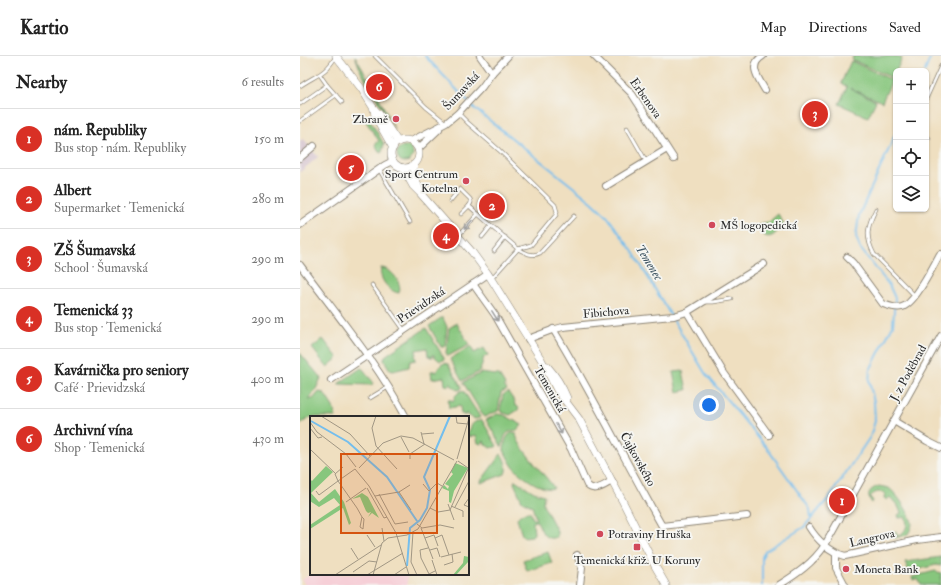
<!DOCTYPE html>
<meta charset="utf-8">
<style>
body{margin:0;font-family:"IM FELL Double Pica",serif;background:#f2f2f2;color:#222}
.controls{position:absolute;right:12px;top:12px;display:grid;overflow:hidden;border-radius:6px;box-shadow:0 1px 3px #0004}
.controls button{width:36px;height:36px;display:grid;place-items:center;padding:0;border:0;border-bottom:1px solid #e0e0e0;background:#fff;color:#222;font:20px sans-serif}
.you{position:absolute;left:409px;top:349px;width:14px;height:14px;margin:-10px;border:3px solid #fff;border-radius:50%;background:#1a73e8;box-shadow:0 0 0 6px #1a73e833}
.badge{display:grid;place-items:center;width:26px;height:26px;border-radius:50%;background:#d93025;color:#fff;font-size:13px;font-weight:700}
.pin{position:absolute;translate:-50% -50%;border:2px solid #fff;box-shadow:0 1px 4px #0006}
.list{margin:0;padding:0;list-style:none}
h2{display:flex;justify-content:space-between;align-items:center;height:52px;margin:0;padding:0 16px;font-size:17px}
h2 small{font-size:13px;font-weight:400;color:#767676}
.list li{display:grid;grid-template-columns:26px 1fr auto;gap:12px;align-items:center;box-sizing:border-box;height:60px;padding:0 16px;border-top:1px solid #e0e0e0}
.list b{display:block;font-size:15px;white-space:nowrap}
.list p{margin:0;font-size:13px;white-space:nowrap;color:#767676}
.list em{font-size:13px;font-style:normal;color:#767676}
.icon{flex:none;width:22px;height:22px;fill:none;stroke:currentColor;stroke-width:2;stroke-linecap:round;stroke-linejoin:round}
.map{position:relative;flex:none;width:641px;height:529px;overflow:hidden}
header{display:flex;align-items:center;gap:24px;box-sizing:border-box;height:56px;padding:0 20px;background:#fff;border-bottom:1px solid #e0e0e0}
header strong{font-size:19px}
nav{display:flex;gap:22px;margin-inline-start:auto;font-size:14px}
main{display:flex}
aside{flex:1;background:#fff}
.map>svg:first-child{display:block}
.built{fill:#f6cfd7}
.industrial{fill:#d1bdc9}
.green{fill:#87c67d;stroke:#597854}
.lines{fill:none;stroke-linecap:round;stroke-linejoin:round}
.stream{stroke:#74beed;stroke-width:2}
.service-casing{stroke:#8d8576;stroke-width:4.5}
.minor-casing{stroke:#8d8576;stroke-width:8}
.tertiary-casing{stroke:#8d8576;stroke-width:8}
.service{stroke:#fff;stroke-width:3}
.minor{stroke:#fff;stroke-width:6}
.tertiary{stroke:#fff;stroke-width:7}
.oneway{stroke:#a0a0a0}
.poi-dot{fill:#d1495b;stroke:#f6f6f2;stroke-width:1.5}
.labels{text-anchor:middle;stroke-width:3.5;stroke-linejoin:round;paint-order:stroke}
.street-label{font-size:12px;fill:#2b2b2b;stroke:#f6f6f2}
.poi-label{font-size:12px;fill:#2b2b2b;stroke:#f6f6f2;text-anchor:start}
.water-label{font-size:13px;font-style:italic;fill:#415765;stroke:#f6f6f2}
.inset-river{fill:none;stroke:#74beed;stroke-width:2}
.inset-road{fill:none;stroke:#a19784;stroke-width:1}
.view{fill:#d5540f;fill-opacity:0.15;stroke:#d5540f;stroke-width:2}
.inset-edge{fill:none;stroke:#2b2b2b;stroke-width:2}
</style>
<header>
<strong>Kartio</strong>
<nav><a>Map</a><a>Directions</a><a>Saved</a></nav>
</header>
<main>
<aside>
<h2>Nearby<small>6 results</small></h2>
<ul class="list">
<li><span class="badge">1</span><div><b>nám. Republiky</b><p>Bus stop · nám. Republiky</p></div><em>150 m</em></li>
<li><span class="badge">2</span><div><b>Albert</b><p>Supermarket · Temenická</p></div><em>280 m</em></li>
<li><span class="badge">3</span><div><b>ZŠ Šumavská</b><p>School · Šumavská</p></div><em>290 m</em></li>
<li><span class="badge">4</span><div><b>Temenická 33</b><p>Bus stop · Temenická</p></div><em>290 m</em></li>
<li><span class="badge">5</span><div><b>Kavárnička pro seniory</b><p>Café · Prievidzská</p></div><em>400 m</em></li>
<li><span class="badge">6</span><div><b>Archivní vína</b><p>Shop · Temenická</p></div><em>430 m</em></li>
</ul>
</aside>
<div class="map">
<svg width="641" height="529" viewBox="0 0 641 529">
<rect width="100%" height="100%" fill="#f6f6f2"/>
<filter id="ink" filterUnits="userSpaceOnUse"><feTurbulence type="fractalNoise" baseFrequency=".025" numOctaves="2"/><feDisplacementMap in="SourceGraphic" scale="8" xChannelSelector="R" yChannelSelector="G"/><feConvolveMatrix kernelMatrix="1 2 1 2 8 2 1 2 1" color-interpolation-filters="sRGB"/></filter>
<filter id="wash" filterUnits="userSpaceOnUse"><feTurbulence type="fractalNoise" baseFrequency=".012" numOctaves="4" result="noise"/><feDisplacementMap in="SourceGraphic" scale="16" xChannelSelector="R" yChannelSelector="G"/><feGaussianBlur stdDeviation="0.9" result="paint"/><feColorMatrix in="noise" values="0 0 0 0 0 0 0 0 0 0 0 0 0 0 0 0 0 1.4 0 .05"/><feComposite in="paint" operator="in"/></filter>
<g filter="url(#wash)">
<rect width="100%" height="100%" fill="#efdfc0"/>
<polygon class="built" points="11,518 107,518 107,529 5,529 2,524"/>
<polygon class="industrial" points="3,83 18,101 0,116 0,85"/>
<g class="green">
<polygon points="55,0 79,42 95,74 61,16"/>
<polygon points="553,0 597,0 602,2 593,22 552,4"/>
<polygon points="551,5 592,24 582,46 550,32 576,45 568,61 539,48 547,31 541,27"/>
<polygon points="68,61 84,88 82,96 80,97 75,88 79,85 65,64"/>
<circle cx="105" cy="98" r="8"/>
<path d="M478,158L484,168C478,175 471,186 462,178C459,175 458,174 458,169L462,167L469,166Z"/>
<path d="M81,212C91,212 103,227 99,237C89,236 78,222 81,212Z"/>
<polygon points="141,262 143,262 147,271 145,290 143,291 141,291 129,270"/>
<polygon points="157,267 160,274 161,274 165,280 164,281 169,287 168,287 169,289 148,300 146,297 149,272"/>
<polygon points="126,272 144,302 144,304 140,305 135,301 134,299 132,299 133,301 130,301 130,300 128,300 127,292 116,294 116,298 115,299 116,304 110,305 109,311 93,315 90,314 84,304 85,300"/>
<polygon points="23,283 38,302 27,311 12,292"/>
<polygon points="171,290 174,297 184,292 188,299 184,301 180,315 162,325 150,303"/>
<polygon points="0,297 21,322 16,333 8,343 13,343 19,336 24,337 33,351 36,361 11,361 0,368"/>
<path d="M145,307L148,308L162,331L161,333L157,334L152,330L151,328H149V330H147L146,329H145L144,321L132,323L131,315H135V317L137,316C137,312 141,308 145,307Z"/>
<polygon points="61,312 63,313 73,326 72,329 38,328"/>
<polygon points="383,315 387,334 377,336 373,316"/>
<polygon points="181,317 195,319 197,318 198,319 199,319 205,329 204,330 207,334 201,337 198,355 184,361 164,328 164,326"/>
<path d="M163,334L180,361L179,362L174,363L169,360L167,357H166V359H163V358H161L160,350L149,352L148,344H152V345H154C153,340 159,336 163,334Z"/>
<polygon points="208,336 215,346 214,347 216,350 217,350 219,352 218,353 218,354 210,359 201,356 200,354 203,339"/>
<path d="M197,358L204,359L222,369L218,374C204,375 205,380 202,391L186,364Z"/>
<path d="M180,364H182L197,390L196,391L190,392L185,388L184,385L182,386V388H180L179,387H178L176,379L168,381V374H170C170,368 176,365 180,364Z"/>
<path d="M213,376L216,377C216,390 246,419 254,432C244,436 222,421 215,413C211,408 207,401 204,394C205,387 205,379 213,376Z"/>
<path d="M201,398C205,403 208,412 205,418L181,427V425Z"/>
<path d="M215,424L234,436L244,439L243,448L257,475V481C243,486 242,474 237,465L233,466L234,478L232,480L224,481L222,479L220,473L217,462C220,458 225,456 230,456L233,463H236L232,450L222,445L214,427Z"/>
<path d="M579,430C582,431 586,431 589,432C597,438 610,457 612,467C612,472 609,476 607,479L594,482L592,477L596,475L597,480C606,477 609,469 605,461L599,462L598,459L601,457L598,450L590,441L587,444L584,442L585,437C579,435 574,436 570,441L573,445L572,447C565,438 570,433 579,430Z"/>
<polygon points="248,496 252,507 227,515 223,504"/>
<polygon points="641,501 641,510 636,509 609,516 605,506"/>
<polygon points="635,515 641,517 641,529 621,529 618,523 613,524 612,521"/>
</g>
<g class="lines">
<g class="stream">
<polyline points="125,0 174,52 292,146 307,160 333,196 405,317 467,392 510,453 511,462"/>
<polyline points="625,15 631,0"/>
<polyline points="462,529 462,501 465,495 504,471 528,443 570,381 575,365 574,346 569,325 570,314 593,269 595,242 589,229 560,192 556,181 559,159 596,77"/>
</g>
</g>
</g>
<g filter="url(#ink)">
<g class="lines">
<g class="service-casing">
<g id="service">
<polyline points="75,0 126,51 146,67"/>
<polyline points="20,19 27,29 42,46"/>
<path d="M0,30C16,19 26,18 36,0"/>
<polyline points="626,43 641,10"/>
<polyline points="0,48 27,29"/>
<polyline points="158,57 168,67 199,94 255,149 257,156 256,159 231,189 218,193"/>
<polyline points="0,65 36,39"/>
<polyline points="327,72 346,105"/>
<polyline points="626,80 629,82"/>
<polyline points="79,113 110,166"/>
<path d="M150,145L160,133L170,143C172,146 171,147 169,150L178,158"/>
<path d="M576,153C567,170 565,181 574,198L615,240"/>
<polyline points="161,158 169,150"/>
<polyline points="158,180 178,158 218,193 191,223"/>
<polyline points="182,181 191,170"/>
<path d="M218,193C226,197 232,201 240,197L274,160"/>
<polyline points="194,195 205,181"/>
<polyline points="72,229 104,274"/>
<polyline points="406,246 413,246 432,243"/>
<polyline points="70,342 88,331"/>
</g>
</g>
<g class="minor-casing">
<g id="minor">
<polyline points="180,0 192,17"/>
<polyline points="294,0 332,38 374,103"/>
<path d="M463,0C447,9 459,23 465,34"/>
<polyline points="111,85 146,67 158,57 182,31 192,17 208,0"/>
<polyline points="118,93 139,73"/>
<polyline points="0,102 14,90"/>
<polyline points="306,130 367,93"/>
<polyline points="0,169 85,109 93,105"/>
<path d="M547,201L553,207L583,248C589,250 596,253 602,251C615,248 633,210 640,198H641"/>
<path d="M0,209C37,259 77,307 106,361"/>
<path d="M173,228L195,259L271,393L287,429C295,437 304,429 312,425"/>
<polyline points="387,256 464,208"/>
<path d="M253,273C292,337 325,405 362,470L447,460"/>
<polyline points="228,283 252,274 263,271 362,261 374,260 387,256 424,317 469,379"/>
<polyline points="31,324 188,218"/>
<polyline points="594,365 627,385 641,392"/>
<path d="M509,471C517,484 530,496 545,500L617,484L641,481"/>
<polyline points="536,498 536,512 545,529"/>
<polyline points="277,499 282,512 280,529"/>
<path d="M479,529C497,518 513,507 525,489L641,280"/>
</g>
</g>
<g class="tertiary-casing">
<g id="tertiary">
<polyline points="36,0 61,32 74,53 79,58 98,86"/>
<polyline points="74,53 75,60 93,92"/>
<circle cx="105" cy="98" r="14"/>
<polyline points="113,109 116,124 120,135"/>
<polyline points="103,112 113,130 120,137 172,196 188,218 241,303 257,334 279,363 322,444 355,510 366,529"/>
<path d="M247,310C256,320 262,330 267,342"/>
</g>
</g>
<use href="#service" class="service"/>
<use href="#minor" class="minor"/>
<use href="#tertiary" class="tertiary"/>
</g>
<defs><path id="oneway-shaft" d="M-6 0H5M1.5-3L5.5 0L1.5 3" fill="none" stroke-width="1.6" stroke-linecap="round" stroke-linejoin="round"/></defs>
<g class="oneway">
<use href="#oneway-shaft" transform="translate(168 169) rotate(132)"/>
<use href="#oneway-shaft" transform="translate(195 260) rotate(58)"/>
<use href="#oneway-shaft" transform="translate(259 373) rotate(60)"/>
</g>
</g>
<g class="poi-dot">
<circle cx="96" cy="63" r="4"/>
<circle cx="166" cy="125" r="4"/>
<circle cx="412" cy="169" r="4"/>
<circle cx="300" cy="478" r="4"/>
<rect x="333" y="487" width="8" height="8" rx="2"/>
<circle cx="546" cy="513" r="4"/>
</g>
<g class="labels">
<g class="street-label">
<text transform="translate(161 35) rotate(-47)" y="4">Šumavská</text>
<text transform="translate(346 42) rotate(55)" y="4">Erbenova</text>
<text transform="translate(121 249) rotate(-34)" y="4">Prievidzská</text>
<text transform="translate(306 256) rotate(-5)" y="4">Fibichova</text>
<text transform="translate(608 317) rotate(-61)" y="4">J. z Poděbrad</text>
<text transform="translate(250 333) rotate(60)" y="4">Temenická</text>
<text transform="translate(338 403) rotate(61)" y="4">Čajkovského</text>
<text transform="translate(572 482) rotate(-13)" y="4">Langrova</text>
</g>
<g class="poi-label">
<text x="88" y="67" text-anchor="end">Zbraně</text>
<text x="158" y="122" text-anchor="end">Sport Centrum<tspan x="158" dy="14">Kotelna</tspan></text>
<text x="420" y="173">MŠ logopedická</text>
<text x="308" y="482">Potraviny Hruška</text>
<text x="337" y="508" text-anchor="middle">Temenická křiž. U Koruny</text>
<text x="554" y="517">Moneta Bank</text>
</g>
<g class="water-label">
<text transform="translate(350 206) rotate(58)" y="5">Temenec</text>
</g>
</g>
<g transform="translate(10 360)">
<rect width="159" height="159" fill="#efdfc0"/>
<path d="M145,47L158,52L144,75L141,87L139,86V75L132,72L134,69L138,73L139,70L135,68L143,58L141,56ZM16,50L23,56L1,77L9,86L25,73L34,86L41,107L39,109L33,92L0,113V109L30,89L24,82L9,91L0,85V63L2,65ZM52,77L58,81L69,102L62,97L58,101L61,96L58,97L56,95L50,81L42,83ZM154,140L159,141V145L146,159H143L153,147Z" fill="#87c67d"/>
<path class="inset-river" d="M1,5L38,26L77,61L107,105M97,150L100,112L110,104L117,92L120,74L114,61L140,0"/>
<path class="inset-road" d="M11,0L40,18L60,40M66,0L62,12L66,30L87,53M146,0L147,7L158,8M0,6L7,16L36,38L46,51M0,12L8,22L12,21M111,16L114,28M112,18L124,17M91,21L99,36M1,34L26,58M100,43V38L115,28M147,43L159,2M148,45L158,52M49,52L73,27L91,20L103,22L144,44M45,53L59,70L86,117L99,159M45,53L28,65L47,92L52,101L50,111L53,113L54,103L52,101M113,68L119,75L127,67L132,70M57,72L74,102L77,101M6,75L9,79L28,65L25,58L33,51M89,76L100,69M69,78L85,108L98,106M65,80L89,76L101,94M159,82L154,89L159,91M36,86L56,72M138,88L144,104M141,90L153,95V101M145,91L159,65M120,92L128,96L140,94M140,94L158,53M107,108L112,112L130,109L144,112M72,112L74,125M111,112L123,143M103,116L101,146L107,159M57,119L65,131M115,122L124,119L128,130M125,122L132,119L139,139M41,132L48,143M118,132L110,134L111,142L119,158L125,155M120,134L127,132L130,141M131,141L151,136M122,144L127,159M134,149L143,146L142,138M43,156L59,145L67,146M25,159L71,129M57,159L93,137M63,159L72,127L78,122L97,119L108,113L147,45M84,159L96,151"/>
<path class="view" d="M31,38H127V117H31Z"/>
<rect width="159" height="159" class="inset-edge"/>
</g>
</svg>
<div class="controls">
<button>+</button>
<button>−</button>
<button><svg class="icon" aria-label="locate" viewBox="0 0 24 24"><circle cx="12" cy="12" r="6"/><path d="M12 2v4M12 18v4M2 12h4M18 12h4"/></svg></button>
<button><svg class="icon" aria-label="layers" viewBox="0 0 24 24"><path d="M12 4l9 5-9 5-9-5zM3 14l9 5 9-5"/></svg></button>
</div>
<div class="you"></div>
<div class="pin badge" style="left:542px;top:445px">1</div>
<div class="pin badge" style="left:192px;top:150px">2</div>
<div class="pin badge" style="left:515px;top:58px">3</div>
<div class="pin badge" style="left:146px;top:180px">4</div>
<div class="pin badge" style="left:51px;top:112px">5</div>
<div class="pin badge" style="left:79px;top:31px">6</div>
</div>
</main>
